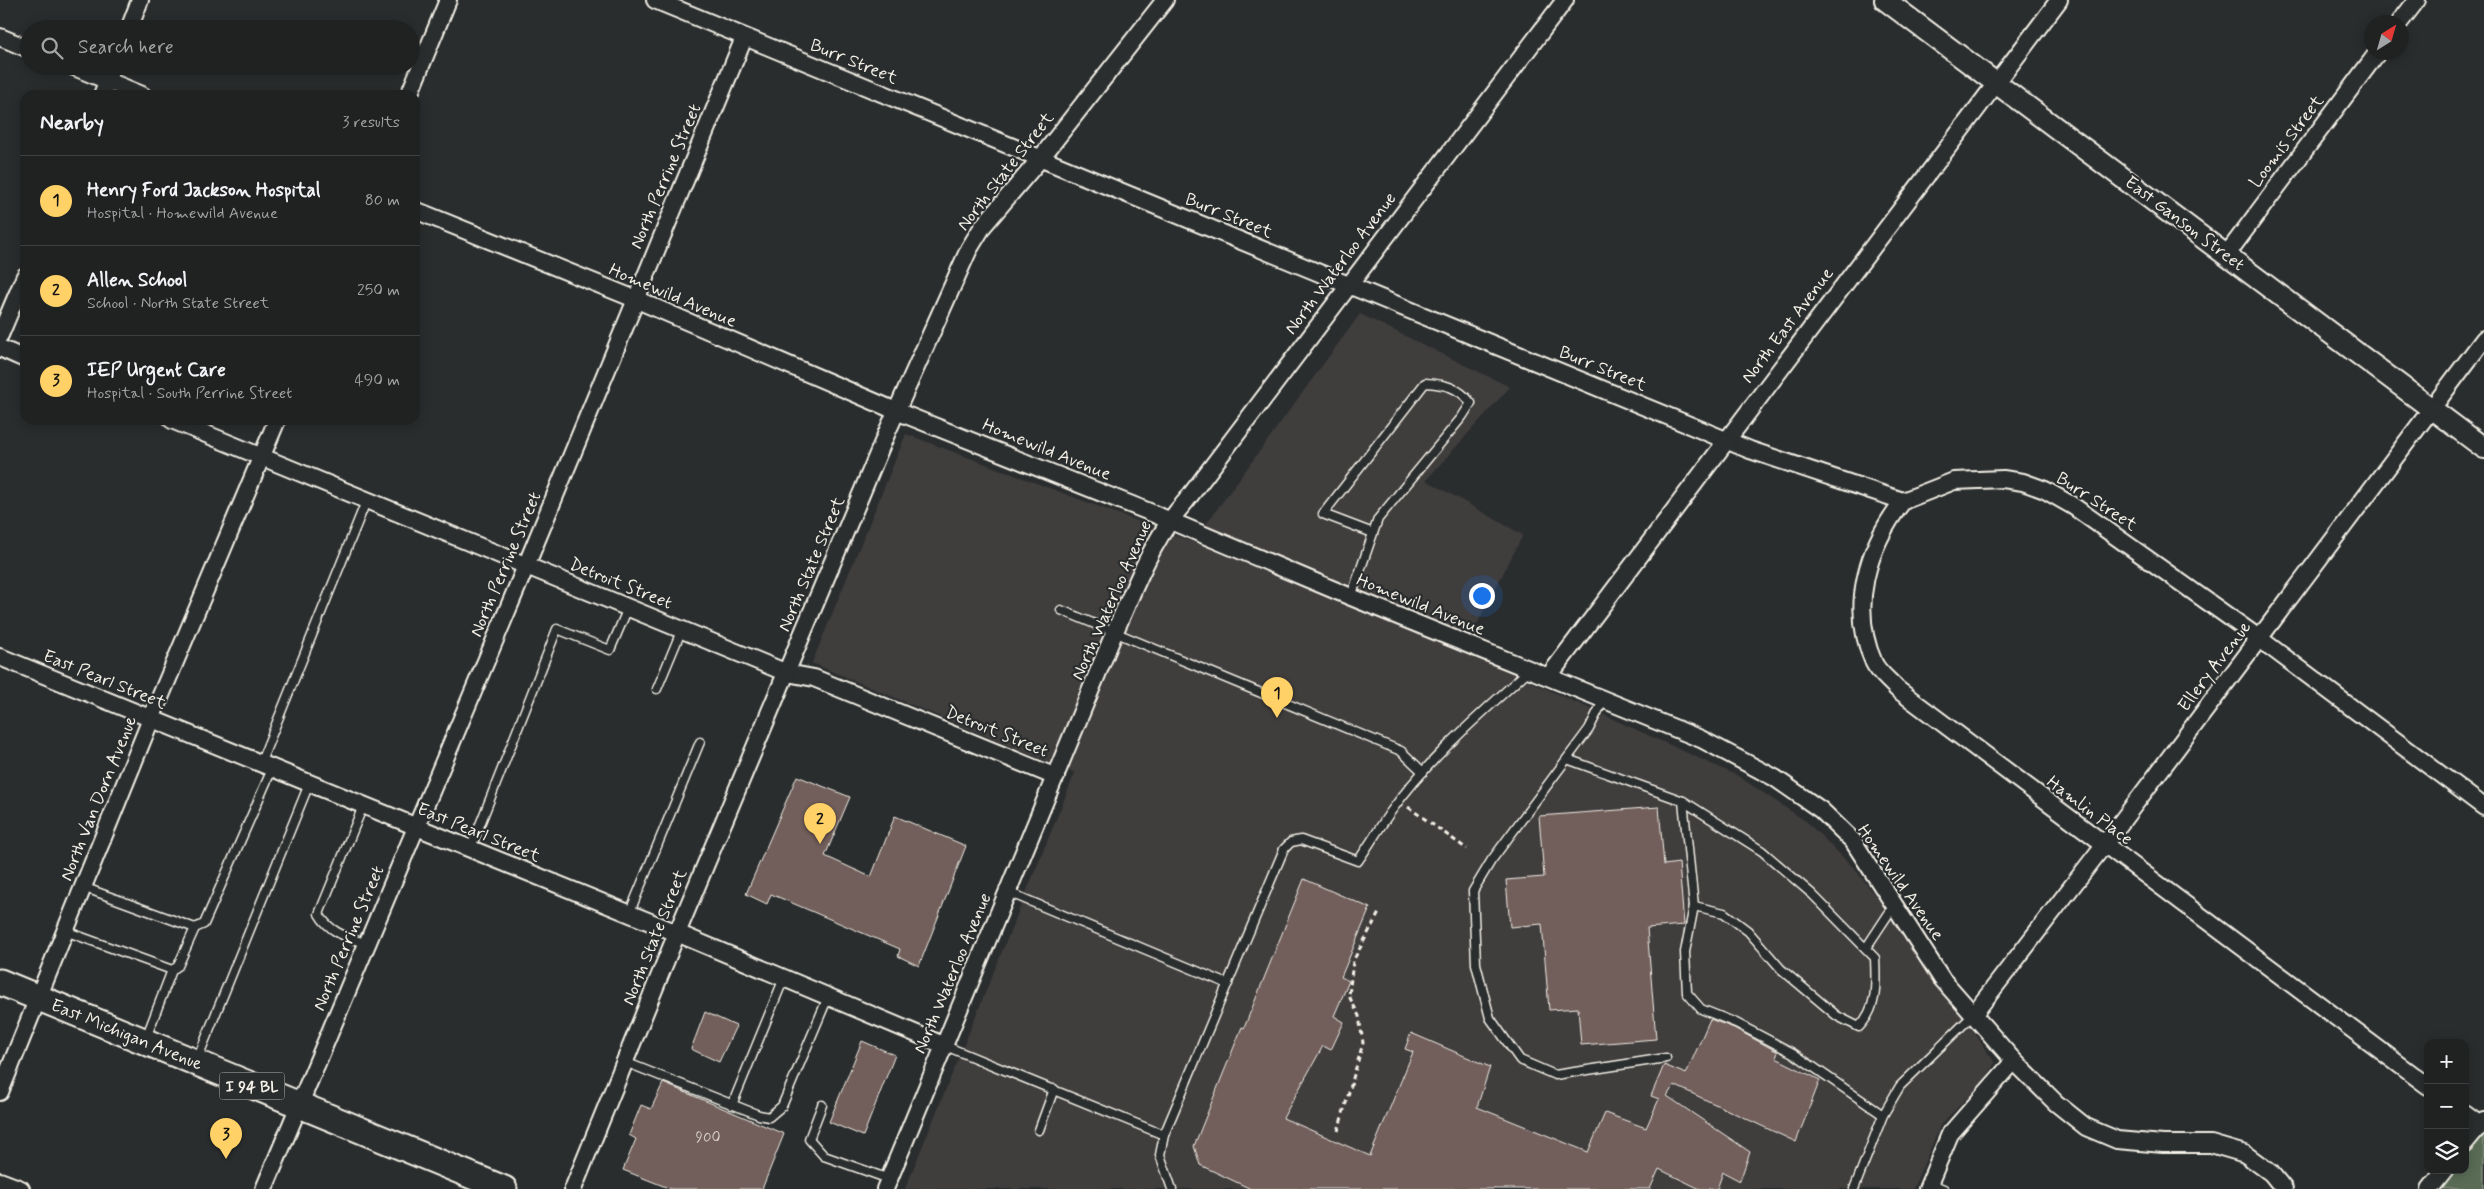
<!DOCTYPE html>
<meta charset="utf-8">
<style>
body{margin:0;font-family:Mynerve,sans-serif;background:#2d2f2f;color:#f1f3f6}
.controls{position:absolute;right:15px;bottom:15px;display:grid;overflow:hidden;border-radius:10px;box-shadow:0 2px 12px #0003}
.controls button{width:45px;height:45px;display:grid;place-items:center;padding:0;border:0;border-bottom:1px solid #3d3f40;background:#202222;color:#f1f3f6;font:25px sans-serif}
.compass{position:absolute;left:2364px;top:15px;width:45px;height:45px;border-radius:50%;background:#202222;box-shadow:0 2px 12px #0003;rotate:37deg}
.you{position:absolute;left:1481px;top:595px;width:18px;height:18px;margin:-12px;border:4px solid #fff;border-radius:50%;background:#1a73e8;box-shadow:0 0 0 8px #1a73e833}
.badge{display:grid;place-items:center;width:32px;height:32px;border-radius:50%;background:#ffd166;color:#111;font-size:16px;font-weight:700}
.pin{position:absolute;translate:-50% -41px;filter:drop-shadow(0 1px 2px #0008)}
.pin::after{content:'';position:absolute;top:26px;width:18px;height:15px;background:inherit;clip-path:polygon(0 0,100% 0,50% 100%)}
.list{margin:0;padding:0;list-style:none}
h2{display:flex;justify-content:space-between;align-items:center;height:65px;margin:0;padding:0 20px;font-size:21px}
h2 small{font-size:16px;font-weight:400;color:#a2a4a5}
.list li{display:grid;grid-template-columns:32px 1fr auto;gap:15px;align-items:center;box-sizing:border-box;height:90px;padding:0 20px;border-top:1px solid #3d3f40}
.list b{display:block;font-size:19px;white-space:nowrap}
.list p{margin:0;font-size:16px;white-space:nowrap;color:#a2a4a5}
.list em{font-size:16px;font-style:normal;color:#a2a4a5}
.icon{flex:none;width:28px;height:28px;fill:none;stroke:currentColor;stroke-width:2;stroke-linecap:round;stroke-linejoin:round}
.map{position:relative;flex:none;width:2484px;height:1189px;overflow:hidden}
.search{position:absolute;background:#202222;box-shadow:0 2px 12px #0003;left:20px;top:20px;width:400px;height:55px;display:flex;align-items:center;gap:12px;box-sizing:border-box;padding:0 18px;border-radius:28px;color:#a2a4a5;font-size:19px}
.panel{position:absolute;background:#202222;box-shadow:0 2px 12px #0003;left:20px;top:90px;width:400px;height:335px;border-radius:15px}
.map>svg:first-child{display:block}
.built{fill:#403c3c}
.green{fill:#5a6c56;stroke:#a7ae9f}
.building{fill:#725f5c;stroke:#f4f1e8}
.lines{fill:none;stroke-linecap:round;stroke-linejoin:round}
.service-casing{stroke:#f4f1e8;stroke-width:11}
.minor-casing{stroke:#f4f1e8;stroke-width:20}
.tertiary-casing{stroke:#f4f1e8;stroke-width:24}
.primary-casing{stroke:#f4f1e8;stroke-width:29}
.path{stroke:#f4f1e8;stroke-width:3;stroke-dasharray:5 4;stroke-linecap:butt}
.service{stroke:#2a2d2e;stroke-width:8}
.minor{stroke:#2a2d2e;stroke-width:16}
.tertiary{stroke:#2a2d2e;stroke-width:20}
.primary{stroke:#2a2d2e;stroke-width:25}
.labels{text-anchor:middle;stroke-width:4.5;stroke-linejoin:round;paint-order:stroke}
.number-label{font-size:15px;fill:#d4ccc5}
.shield{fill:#2a2d2e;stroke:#b7b6b0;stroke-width:1}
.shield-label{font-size:16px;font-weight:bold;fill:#f4f1e8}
.street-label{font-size:18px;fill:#f4f1e8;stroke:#2a2d2e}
</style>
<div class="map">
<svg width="2484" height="1189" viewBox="0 0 2484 1189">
<rect width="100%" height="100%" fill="#2a2d2e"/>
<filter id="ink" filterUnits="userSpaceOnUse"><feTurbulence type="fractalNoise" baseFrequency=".02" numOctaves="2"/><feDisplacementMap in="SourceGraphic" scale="10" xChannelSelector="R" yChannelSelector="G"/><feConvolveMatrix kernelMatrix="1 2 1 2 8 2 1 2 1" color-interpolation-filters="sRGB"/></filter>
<g filter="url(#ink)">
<polygon class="built" points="1360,314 1510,387 1426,480 1523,535 1463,651 1738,776 1807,822 1854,868 1924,958 1995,1063 1985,1080 1941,1124 1913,1189 905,1189 1075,773 812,663 906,434 1193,542"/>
<polygon class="green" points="2484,1130 2484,1189 2432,1189 2448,1170 2465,1170 2465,1151"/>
<g class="building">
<polygon points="797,776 850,797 825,856 871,877 895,816 966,846 919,966 898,956 900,949 771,894 767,904 746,894"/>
<polygon points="1659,807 1664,865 1679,863 1684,925 1647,928 1656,1039 1581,1045 1578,1008 1549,1010 1542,924 1510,927 1506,880 1544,877 1539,816"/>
<polygon points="1304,879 1370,908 1341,977 1349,981 1334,1016 1344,1022 1331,1050 1323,1046 1283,1118 1370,1156 1413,1052 1405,1049 1411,1033 1490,1067 1477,1107 1588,1152 1605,1113 1646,1128 1659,1099 1651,1096 1664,1065 1686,1074 1710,1019 1734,1028 1778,1052 1776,1058 1820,1080 1796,1142 1674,1085 1667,1096 1750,1152 1740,1181 1723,1172 1717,1189 1700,1189 1659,1169 1650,1189 1251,1189 1200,1165 1194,1146 1242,1027 1244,1028"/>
<polygon points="705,1012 736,1026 719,1062 691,1049"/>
<polygon points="862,1041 895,1055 863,1136 829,1122"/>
<polygon points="663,1083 784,1134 762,1189 671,1189 623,1170 636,1139 629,1135 641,1105 651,1109"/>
</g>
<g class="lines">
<g class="service-casing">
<g id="service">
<path d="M1351,597L1378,519L1462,417L1471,403C1459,387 1444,384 1425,383L1323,514L1373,533"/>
<polyline points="1061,610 1401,751 1423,772"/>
<polyline points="657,689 682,629"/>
<polyline points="1604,699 1589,729 1491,861 1473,891 1476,964 1490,1018 1520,1060 1555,1075 1666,1058"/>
<path d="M1567,759L1683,801L1762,851L1812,894L1875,958C1876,984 1878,1007 1859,1027L1837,1016L1781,969L1748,931L1724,913L1694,906"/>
<polyline points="260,764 367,499"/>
<polyline points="1683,801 1694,906 1685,952 1687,993 1701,1009 1736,1023 1793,1053 1883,1115"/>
<path d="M363,806L319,914C330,933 347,937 367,944"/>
<polyline points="470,850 557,629 610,650 628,608"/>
<polyline points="83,887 195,928 204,924 272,769"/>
<polyline points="1008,892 1228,984"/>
<polyline points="629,914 700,742"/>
<polyline points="65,931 172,970 178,966 195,928"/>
<polyline points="1866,948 1895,904"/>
<polyline points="146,1038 172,970"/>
<polyline points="943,1045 1164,1135"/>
<polyline points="197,1060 309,784"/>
<polyline points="625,1062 759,1115 769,1117 782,1106 828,997"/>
<polyline points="732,1105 784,978"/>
<polyline points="822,1105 809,1139 824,1156 889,1179"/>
<polyline points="1039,1130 1054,1089"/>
<polyline points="1929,1183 1944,1189"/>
<path d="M1172,1189L1160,1155L1164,1135L1284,849L1291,842L1301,840L1358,861C1370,844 1380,826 1392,810C1430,757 1481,714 1529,670"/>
<polyline points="1854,1189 1883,1115 1900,1086 1973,1015"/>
</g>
</g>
<g class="minor-casing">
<g id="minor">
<polyline points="655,0 1750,450 1903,501 1954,481 2003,479 2023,482 2045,490 2073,506 2260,639 2484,807"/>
<polyline points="2400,22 2417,0"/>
<polyline points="129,29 140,0"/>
<polyline points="0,37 29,49"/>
<polyline points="72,66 142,95"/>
<polyline points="102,95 113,66"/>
<polyline points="409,95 448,0"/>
<polyline points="415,210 635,299 896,411 1147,511 1351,597 1701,739 1775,778 1821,810 1853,841 1942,979 2014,1061 2056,1103 2086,1127 2117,1140 2163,1144 2211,1144 2245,1154 2271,1173 2284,1189"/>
<polyline points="2227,254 2378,52"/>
<polyline points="0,335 25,276"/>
<polyline points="0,348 25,359"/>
<polyline points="172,420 787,673 814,678 1056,777"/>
<path d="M1903,501C1867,547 1849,607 1874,663C1878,672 1890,681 1897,689L2428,1086"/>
<polyline points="0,657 677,933 943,1045"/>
<polyline points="1549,676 2059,0"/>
<polyline points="1973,1015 2104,845 2484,339"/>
<polyline points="0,1092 151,719 277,420"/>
<polyline points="2465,1114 2480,1125"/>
<polyline points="2465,1144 2484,1121"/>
<polyline points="0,1181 21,1189"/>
<polyline points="264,1189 526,566 744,38"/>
<polyline points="573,1189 677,933 888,430 969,249 983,226 1040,159 1165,0"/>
<path d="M885,1189L1115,631C1136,586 1152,538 1186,501L1565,0"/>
<polyline points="1927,1189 1950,1134 2014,1061"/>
<polyline points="2430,1189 2445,1170"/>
</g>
</g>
<g class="tertiary-casing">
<polyline id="tertiary" points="1885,0 2484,448"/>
</g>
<g class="primary-casing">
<polyline id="primary" points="0,982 504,1189"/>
</g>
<g class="path">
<polyline points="1408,807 1467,849"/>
<polyline points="1338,1131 1363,1043 1359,1016 1349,996 1353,961 1380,911"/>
</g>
<use href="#service" class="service"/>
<use href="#minor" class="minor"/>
<use href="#tertiary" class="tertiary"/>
<use href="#primary" class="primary"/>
</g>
</g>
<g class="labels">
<g class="number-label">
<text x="708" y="1142">900</text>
</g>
<rect class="shield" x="219.5" y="1072.5" width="65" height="27" rx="4"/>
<g class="shield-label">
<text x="252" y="1092">I 94 BL</text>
</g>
<g class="street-label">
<text transform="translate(854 61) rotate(22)" y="6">Burr Street</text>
<text transform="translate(2286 141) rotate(-53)" y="6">Loomis Street</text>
<text transform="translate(1005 171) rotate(-52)" y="6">North State Street</text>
<text transform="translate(665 176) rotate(-67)" y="6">North Perrine Street</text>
<text transform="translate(1229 215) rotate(22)" y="6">Burr Street</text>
<text transform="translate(2185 223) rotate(37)" y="6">East Ganson Street</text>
<text transform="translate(1340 263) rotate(-53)" y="6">North Waterloo Avenue</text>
<text transform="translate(673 295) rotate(23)" y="6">Homewild Avenue</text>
<text transform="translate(1787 325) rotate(-53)" y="6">North East Avenue</text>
<text transform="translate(1603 368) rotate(22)" y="6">Burr Street</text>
<text transform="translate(1047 449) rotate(22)" y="6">Homewild Avenue</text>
<text transform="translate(2097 501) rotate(33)" y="6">Burr Street</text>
<text transform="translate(505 564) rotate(-67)" y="6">North Perrine Street</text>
<text transform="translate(811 564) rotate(-67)" y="6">North State Street</text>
<text transform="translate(621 583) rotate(22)" y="6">Detroit Street</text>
<text transform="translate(1111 600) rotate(-66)" y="6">North Waterloo Avenue</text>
<text transform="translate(1421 604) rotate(22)" y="6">Homewild Avenue</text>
<text transform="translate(2214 666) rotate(-53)" y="6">Ellery Avenue</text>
<text transform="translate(105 679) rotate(22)" y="6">East Pearl Street</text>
<text transform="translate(997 731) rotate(22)" y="6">Detroit Street</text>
<text transform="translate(98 798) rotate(-68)" y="6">North Van Dorn Avenue</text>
<text transform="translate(2090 810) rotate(37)" y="6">Hamlin Place</text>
<text transform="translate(479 832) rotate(22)" y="6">East Pearl Street</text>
<text transform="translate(1901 882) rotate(55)" y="6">Homewild Avenue</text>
<text transform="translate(654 937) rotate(-68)" y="6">North State Street</text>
<text transform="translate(348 938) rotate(-67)" y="6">North Perrine Street</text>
<text transform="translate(952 973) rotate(-67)" y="6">North Waterloo Avenue</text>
<text transform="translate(127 1034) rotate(22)" y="6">East Michigan Avenue</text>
</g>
</g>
</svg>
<div class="controls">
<button>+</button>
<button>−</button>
<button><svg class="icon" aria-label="layers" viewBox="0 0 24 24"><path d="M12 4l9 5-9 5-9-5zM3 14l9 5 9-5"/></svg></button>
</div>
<svg class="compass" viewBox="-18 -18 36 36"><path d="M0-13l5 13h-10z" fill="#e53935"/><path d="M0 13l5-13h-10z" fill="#a2a4a5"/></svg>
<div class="you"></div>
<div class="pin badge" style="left:1277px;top:718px">1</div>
<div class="pin badge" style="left:820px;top:844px">2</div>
<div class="pin badge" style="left:226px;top:1159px">3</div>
<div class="search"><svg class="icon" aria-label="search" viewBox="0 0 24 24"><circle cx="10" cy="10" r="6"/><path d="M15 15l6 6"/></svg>Search here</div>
<section class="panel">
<h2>Nearby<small>3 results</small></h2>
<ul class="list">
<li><span class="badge">1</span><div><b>Henry Ford Jackson Hospital</b><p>Hospital · Homewild Avenue</p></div><em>80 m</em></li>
<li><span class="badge">2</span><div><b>Allen School</b><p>School · North State Street</p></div><em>250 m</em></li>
<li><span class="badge">3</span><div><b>IEP Urgent Care</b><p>Hospital · South Perrine Street</p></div><em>490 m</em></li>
</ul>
</section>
</div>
